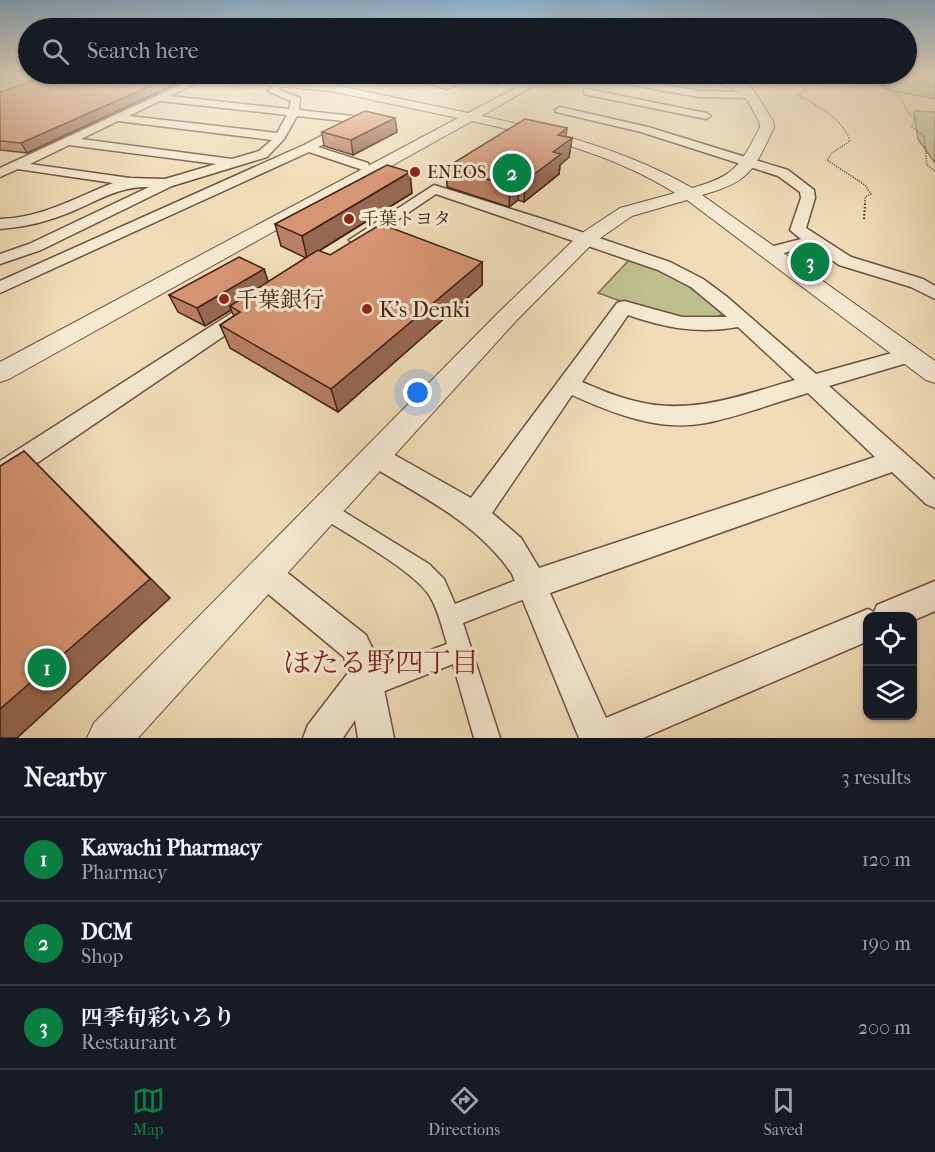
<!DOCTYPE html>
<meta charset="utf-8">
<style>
body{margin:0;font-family:"IM FELL French Canon","Noto Serif JP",serif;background:#20242c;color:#f1f3f6}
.controls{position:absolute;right:18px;bottom:18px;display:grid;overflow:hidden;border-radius:12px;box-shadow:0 2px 4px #0004}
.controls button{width:54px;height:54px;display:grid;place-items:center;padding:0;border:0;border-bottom:2px solid #363941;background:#171b24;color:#f1f3f6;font:30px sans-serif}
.you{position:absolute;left:418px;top:393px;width:21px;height:21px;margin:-15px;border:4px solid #fff;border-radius:50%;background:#1a73e8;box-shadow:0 0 0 9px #1a73e833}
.badge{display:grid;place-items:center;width:39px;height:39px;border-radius:50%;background:#0b8043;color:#fff;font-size:20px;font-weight:700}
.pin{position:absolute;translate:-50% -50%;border:3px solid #fff;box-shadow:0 2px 6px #0006}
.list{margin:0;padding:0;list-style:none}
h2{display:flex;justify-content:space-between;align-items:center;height:78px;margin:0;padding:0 24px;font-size:26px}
h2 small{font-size:20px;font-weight:400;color:#9ea1a6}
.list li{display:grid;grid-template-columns:39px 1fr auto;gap:18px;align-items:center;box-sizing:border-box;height:84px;padding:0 24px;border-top:2px solid #363941}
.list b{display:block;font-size:22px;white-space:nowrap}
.list p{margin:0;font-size:20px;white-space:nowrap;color:#9ea1a6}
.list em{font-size:20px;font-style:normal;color:#9ea1a6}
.icon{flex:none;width:33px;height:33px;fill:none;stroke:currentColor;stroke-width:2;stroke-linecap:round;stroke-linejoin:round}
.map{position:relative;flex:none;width:935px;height:738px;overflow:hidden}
.search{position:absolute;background:#171b24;box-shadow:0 2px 4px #0004;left:18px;right:18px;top:18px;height:66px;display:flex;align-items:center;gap:15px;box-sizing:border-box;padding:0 21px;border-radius:33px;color:#9ea1a6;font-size:22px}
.sheet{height:330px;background:#171b24}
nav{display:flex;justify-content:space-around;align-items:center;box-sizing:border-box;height:84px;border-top:2px solid #363941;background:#171b24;font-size:16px;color:#9ea1a6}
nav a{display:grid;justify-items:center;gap:3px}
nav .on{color:#0b8043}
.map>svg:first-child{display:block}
.green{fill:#bcc08d;stroke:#807051;stroke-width:1.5}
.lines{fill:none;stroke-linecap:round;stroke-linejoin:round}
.pedestrian-casing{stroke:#6e503e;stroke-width:3}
.minor-casing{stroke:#6e503e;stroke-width:3}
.tertiary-casing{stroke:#6e503e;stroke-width:2}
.path-far1{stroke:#432115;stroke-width:1.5;stroke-dasharray:1 1.5;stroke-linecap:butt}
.path{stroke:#432115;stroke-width:2;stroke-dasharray:1.5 2;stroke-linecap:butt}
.pedestrian{fill:#f5e9d1;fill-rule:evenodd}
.minor{fill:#f5e9d1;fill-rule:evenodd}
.tertiary{fill:#f5e9d1;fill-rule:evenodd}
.wall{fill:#b88064;stroke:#432115;stroke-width:1.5}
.shaded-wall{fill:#966851;stroke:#432115;stroke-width:1.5}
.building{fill:#d69574;stroke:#432115;stroke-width:1.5}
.poi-dot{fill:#8f2418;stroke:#f5e9d1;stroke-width:2}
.labels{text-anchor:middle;stroke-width:6;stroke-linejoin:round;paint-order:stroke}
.far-poi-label{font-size:18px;fill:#432115;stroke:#f5e9d1;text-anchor:start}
.poi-label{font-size:22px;fill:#432115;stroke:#f5e9d1;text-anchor:start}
.near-neighbourhood-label{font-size:28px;fill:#7a1f14;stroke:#f5e9d1}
</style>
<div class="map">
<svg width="935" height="738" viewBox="0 0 935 738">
<rect width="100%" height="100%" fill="#f0ddb8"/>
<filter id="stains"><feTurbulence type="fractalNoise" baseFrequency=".00333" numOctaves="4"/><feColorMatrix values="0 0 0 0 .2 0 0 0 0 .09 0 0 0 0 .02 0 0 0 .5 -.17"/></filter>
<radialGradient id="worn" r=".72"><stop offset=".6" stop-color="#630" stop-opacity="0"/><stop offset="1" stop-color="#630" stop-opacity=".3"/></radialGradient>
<g class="green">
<polygon points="861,75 935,75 935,99 888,90"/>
<polygon points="914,111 935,112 935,163 918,139"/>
<path d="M631,258C670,274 691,284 723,314C694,333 629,303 598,293Z"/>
</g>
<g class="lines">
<g class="pedestrian-casing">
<path id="pedestrian" d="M325,500L429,564L444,579L455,604L532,574L540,577L543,585L540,593L463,623L500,738H474L453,664L367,698L358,695L355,686L358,677L447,644C442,627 438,609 429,595C413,570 345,533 318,515L315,509L318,503Z"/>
</g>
<g class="minor-casing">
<g id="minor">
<path d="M202,75H213L170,96L289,109L291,101L268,91L278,81H284L286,83L279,90L300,98L299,110L352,116L354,125L348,132L318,147L368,163L369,166L363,170L309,152L0,293V281L304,145L342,125L343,121L297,116L284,139L267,157L172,186L41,250L0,264V254L29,244L149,187C120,186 99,200 73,211C50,221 26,227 0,229V219C41,218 75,198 113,183L18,169L0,177V168ZM160,101L287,115L277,133L129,116ZM118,121L272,140L259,151L232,159L81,139ZM69,145L216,164L165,179L130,178L30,164Z"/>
<polygon points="333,75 347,75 329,81 318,88 310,86 323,77"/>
<path d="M399,75C415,73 428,81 443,82C454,83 465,74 477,75L447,89Z"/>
<polygon points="609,75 699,91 751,92 756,95 751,98 699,97 606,80 606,76"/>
<polygon points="587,89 706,113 711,116 706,119 584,94 584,90"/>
<polygon points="560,107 648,127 788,170 814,190 815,198 806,228 851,257 923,279 935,286 935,299 911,287 839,265 812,246 768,257 762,255 760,252 762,249 801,239 790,230 801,198 800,192 778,176 641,132 556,112 555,110"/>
<path d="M434,185L549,221L670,262L703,279L726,296L816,374L910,348L917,350L920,355L917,360L829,386L935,480V508L926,504L892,472L550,593L606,718L868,609L874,612L877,605L935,581V611L912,621V616H868V641L643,738H579L512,574C477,522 419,495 366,463L363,456L366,449L375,446L384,449L471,498L617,303L624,301L682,317H727L691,287L658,270L436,194L363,243L357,245L349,240ZM628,315C665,328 699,334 738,327L795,380C742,395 690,416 635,401C616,397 599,389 582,382ZM808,393L875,457L539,568L521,538L492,513L572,395C614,414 660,432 706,423C740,416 774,403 808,393Z"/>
<polygon points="245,307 252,309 254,313 252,317 9,482 0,485 0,461 238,309"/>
<polygon points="265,559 275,563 366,635 378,660 394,738 358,738 355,720 343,738 303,738 308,725 348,673 344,657 255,583 250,573 255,563"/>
</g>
</g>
<g class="tertiary-casing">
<path id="tertiary" d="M182,75H222L330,84L468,113L540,75H552L482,116C555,132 626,150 692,188C735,176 740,166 760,127L759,121L743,93L699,75C714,73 740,77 752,89C760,98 766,111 773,121L774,127C754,170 750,182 702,195L935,361V383L926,380L687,200L632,216L593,243L515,322L138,738H87L94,723L499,312L579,235L620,208L675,193C613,154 543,137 472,121L9,379L0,382V362L458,118L330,91L187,78Z"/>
</g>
<g class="path-far1">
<path d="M784,75L807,90L798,95C817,105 843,119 850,141L832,153L827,160L865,185L871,194L865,197V205"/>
<path d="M856,75C871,78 888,85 899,96C906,104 903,109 915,119L912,127L924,136L927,165L935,171"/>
</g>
<polyline class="path" points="864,219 865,204"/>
<use href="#pedestrian" class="pedestrian"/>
<use href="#minor" class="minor"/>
<use href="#tertiary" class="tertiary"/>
</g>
<g class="wall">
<polygon points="0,75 22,75 16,77"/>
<polygon points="175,75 178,83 27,153 0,150 0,92"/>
<polygon points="472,75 518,75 498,85 472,80"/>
<polygon points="395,118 397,132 353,155 324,146 322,132"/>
<polygon points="566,137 572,138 569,157 560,165 559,174 524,202 518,200 509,207 447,187 447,167"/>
<polygon points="412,193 319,251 330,255 482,262 482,285 338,412 230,348 220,325 234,316 231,310 205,326 178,312 169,295 264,269 268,282 306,258 281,246 275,224"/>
</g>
<g class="shaded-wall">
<polygon points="175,75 178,83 27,153 21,143"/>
<polygon points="499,75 518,75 498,85"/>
<polygon points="395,118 397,132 353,155 351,140"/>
<polygon points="567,128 565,143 572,138 569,157 560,165 559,174 524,202 525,181 553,152 558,135"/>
<polygon points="410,172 412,193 307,258 302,236"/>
<polygon points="519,180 518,200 509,207 510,186"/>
<polygon points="482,262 482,285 338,412 331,389"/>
<polygon points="264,269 270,287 230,306 231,310 205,326 197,308"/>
<polygon points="24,451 170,598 17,738 0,738 0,709"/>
</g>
<g class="building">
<polygon points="50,75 175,75 21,143 0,141 0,92"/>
<polygon points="365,111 395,118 351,140 322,132"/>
<polygon points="525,119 567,128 558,135 572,138 553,152 561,154 525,181 519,180 510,186 447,167"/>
<polygon points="387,165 410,172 302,236 275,224"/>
<polygon points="381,224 482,262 331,389 220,325 240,312 230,306 318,250 330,255"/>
<polygon points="239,257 264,269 197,308 169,295"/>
<polygon points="24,451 150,579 0,709 0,466"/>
</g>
<linearGradient id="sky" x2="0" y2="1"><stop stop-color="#8bb6d6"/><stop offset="0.42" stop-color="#f8f0df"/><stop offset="1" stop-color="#f8f0df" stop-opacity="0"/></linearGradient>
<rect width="935" height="178" fill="url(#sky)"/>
<g class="poi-dot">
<circle cx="415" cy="172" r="6"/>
<circle cx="349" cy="219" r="6"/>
<circle cx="224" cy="299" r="6"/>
<circle cx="367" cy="309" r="6"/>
</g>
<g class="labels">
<g class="far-poi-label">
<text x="427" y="178">ENEOS</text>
<text x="361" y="225">千葉トヨタ</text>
</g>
<g class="poi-label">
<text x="236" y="307">千葉銀行</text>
<text x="379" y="317">K's Denki</text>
</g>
<g class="near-neighbourhood-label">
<text x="381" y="672">ほたる野四丁目</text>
</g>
</g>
<rect width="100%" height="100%" filter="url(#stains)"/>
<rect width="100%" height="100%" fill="url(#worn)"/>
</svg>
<div class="controls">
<button><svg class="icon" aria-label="locate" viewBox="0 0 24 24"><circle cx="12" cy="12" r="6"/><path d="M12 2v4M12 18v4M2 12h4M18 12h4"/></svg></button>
<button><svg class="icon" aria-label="layers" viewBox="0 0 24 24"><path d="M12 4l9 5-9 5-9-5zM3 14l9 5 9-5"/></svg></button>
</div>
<div class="you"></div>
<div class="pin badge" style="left:47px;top:668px">1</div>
<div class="pin badge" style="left:512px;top:173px">2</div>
<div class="pin badge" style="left:810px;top:262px">3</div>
<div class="search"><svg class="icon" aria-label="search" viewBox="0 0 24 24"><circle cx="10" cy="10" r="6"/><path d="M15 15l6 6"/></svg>Search here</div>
</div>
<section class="sheet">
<h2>Nearby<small>3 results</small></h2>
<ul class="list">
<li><span class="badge">1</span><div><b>Kawachi Pharmacy</b><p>Pharmacy</p></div><em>120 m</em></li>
<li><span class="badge">2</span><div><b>DCM</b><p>Shop</p></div><em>190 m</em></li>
<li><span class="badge">3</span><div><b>四季旬彩いろり</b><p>Restaurant</p></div><em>200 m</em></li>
</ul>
</section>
<nav>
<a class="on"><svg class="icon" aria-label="map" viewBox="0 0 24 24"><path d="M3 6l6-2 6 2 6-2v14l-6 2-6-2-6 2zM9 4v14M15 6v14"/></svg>Map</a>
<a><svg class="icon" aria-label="directions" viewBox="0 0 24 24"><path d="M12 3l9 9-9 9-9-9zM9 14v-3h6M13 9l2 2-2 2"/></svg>Directions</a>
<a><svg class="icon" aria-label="saved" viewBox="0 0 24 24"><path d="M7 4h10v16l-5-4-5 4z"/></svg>Saved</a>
</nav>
